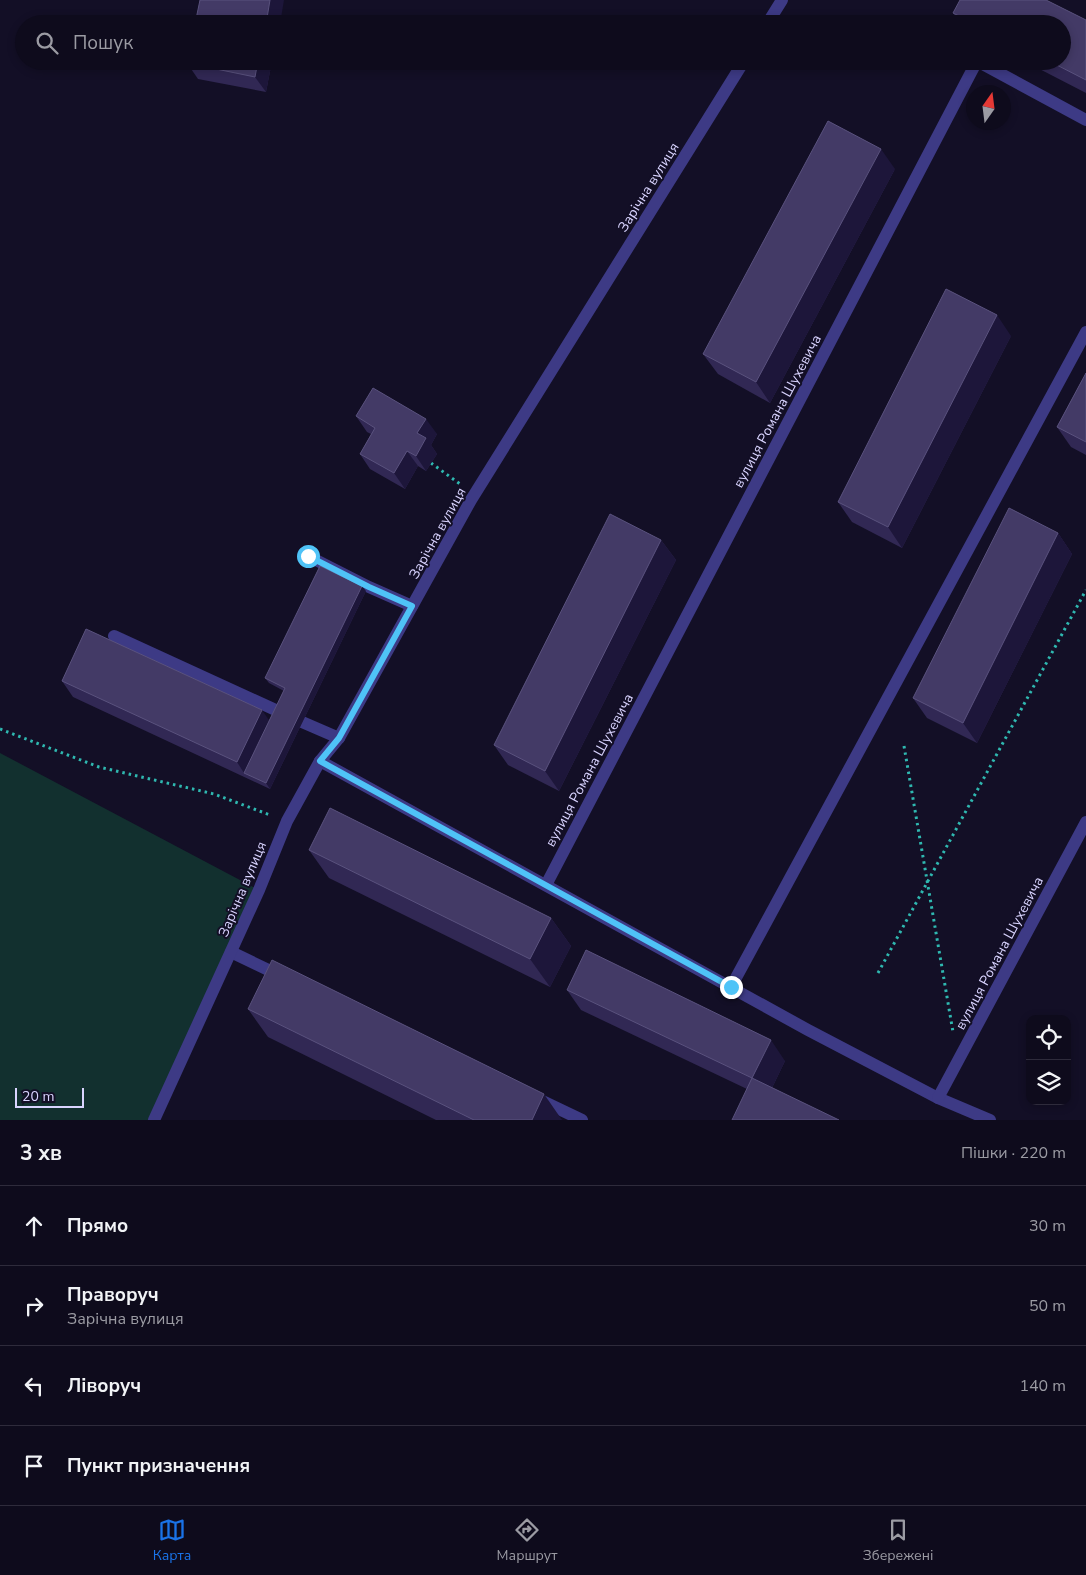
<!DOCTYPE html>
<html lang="uk">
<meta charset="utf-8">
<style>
body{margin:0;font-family:"Nunito Sans",sans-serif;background:#171425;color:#f1f3f6}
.controls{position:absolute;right:15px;bottom:15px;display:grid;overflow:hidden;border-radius:10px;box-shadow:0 2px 8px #0003}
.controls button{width:45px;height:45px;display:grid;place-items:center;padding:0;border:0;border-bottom:1px solid #2e2b3b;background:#0e0b1c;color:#f1f3f6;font:25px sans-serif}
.compass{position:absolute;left:966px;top:85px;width:45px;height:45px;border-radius:50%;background:#0e0b1c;box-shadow:0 2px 8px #0003;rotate:14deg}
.scale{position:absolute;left:15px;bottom:12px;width:69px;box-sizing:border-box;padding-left:5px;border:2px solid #d9d4ff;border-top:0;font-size:14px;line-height:18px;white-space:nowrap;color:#d9d4ff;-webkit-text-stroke:4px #130f26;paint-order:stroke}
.stop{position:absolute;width:15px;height:15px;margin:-11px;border:4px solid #4fc3f7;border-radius:50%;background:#fff}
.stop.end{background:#4fc3f7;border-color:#fff;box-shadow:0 1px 5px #0008}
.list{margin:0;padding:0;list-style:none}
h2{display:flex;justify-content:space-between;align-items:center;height:65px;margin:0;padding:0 20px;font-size:21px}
h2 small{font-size:16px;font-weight:400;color:#9b9ba3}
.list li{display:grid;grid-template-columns:32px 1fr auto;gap:15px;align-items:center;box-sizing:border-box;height:80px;padding:0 20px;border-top:1px solid #2e2b3b}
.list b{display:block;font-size:19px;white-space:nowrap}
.list p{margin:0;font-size:16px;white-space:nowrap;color:#9b9ba3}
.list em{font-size:16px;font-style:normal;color:#9b9ba3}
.icon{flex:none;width:28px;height:28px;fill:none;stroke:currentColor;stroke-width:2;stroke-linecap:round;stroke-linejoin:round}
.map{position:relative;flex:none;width:1086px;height:1120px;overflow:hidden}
.search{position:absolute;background:#0e0b1c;box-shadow:0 2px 8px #0003;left:15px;right:15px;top:15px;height:55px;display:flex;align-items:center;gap:12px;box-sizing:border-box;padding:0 18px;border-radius:28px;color:#9b9ba3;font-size:19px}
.sheet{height:385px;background:#0e0b1c}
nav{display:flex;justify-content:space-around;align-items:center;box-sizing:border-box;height:70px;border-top:1px solid #2e2b3b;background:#0e0b1c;font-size:14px;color:#9b9ba3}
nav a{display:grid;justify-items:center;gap:2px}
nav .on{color:#1a73e8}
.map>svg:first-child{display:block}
.green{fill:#12302f}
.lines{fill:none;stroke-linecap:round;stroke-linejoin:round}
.path{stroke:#2fb8b0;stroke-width:3;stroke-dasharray:2.5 4;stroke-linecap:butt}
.minor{stroke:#3d3a85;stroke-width:12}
.wall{fill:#312854}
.shaded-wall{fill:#1d163a}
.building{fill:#433a66;stroke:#5a527e}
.route{stroke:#4fc3f7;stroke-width:6}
.labels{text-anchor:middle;stroke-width:4;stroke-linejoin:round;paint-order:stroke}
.street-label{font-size:14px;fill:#d9d4ff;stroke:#130f26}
</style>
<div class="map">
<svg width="1086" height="1120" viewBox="0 0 1086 1120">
<rect width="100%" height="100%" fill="#130f26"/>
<polygon class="green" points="0,753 259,890 154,1120 0,1120"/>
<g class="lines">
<g class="path">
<polyline points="431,463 460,484"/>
<polyline points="0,729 99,767 214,794 270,815"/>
<polyline points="904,746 953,1032"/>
<polyline points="878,973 1086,590"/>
</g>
<g class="minor">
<polyline points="767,24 782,0"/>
<polyline points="308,556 369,587 412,606"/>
<polyline points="114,636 280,712"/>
<polyline points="302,722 339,738"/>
<polyline points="320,761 808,1030 938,1098 990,1120"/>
<polyline points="546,885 977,61 1086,120"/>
<polyline points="231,952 283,977"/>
<polyline points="731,987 1086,332"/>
<polyline points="938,1098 1086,822"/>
<polyline points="538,1099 582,1120"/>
<polyline points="154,1120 259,890 287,821 320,761 339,738 471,500 744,61"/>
</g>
</g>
<g class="wall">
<polygon points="953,13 1086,20 1086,93 1024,61 1062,61 1062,24 961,24"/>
<polygon points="272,61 266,92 198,79 187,63"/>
<polygon points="895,169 770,403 718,374 703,354"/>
<polygon points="1011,336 902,548 852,522 838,502"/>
<polygon points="1086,373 1086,455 1071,447 1057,427"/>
<polygon points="356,416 437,434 431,445 437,454 426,471 418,466 405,489 370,469 360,454 371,434 367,432"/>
<polygon points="1058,533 1072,554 977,743 927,718 913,698"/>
<polygon points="661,540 676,560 559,791 508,765 494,745"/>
<polygon points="366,591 270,789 73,697 62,681 269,721 284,691 269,683 265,678"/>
<polygon points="309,850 551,918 571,946 550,987 329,878"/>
<polygon points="567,990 785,1061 772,1088 747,1089 581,1010"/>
<polygon points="248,1009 562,1120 436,1120 268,1037"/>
</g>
<g class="shaded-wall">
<polygon points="270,0 284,0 280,24 266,24"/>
<polygon points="258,61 272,61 266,92 255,77"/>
<polygon points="881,149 895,169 770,403 756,382"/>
<polygon points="997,315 1011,336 902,548 888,527"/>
<polygon points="426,419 437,434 431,445 437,454 426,471 416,456 417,433"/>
<polygon points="407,451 418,466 405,489 394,473"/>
<polygon points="1058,533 1072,554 977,743 963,723"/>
<polygon points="661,540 676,560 559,791 545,771"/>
<polygon points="362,586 366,591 270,789 266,783"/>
<polygon points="262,710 273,726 244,773 237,762"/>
<polygon points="551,918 571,946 550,987 530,959"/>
<polygon points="771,1040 785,1061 767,1098 752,1078"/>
<polygon points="544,1094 562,1120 532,1120"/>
</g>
<g class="building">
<polygon points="200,0 270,0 266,24 195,24"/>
<polygon points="960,0 1046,0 1086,20 1086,80 1049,61 1062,61 1062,24 975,24 953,13"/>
<polygon points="188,61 258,61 255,77 187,63"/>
<polygon points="828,121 881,149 756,382 703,354"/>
<polygon points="946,289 997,315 888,527 838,502"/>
<polygon points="1086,373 1086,442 1057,427"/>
<polygon points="373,388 426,419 417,433 426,438 416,456 407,451 394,473 360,454 375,428 356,416"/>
<polygon points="1009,508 1058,533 963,723 913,698"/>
<polygon points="610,514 661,540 545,771 494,745"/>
<polygon points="320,566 362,586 266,783 244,773 285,688 265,678"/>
<polygon points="86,629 262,710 237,762 62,681"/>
<polygon points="330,808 551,918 530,959 309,850"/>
<polygon points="586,950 771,1040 752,1078 567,990"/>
<polygon points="272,960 544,1094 532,1120 474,1120 248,1009"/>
<polygon points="752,1078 839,1120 732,1120"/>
</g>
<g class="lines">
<polyline class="route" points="308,556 369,587 412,606 339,738 320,761 731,987"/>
</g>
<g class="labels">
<g class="street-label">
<text transform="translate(648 187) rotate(-58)" y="5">Зарічна вулиця</text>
<text transform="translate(777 411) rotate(-62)" y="5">вулиця Романа Шухевича</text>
<text transform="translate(437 533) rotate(-61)" y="5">Зарічна вулиця</text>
<text transform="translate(589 770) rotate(-62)" y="5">вулиця Романа Шухевича</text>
<text transform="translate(242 889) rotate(-67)" y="5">Зарічна вулиця</text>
<text transform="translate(999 953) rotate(-62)" y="5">вулиця Романа Шухевича</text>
</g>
</g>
</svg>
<div class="controls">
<button><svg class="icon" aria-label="locate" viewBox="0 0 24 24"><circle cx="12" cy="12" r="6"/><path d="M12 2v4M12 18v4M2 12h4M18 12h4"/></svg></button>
<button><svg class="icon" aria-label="layers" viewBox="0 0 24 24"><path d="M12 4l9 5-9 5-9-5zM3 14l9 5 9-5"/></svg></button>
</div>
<svg class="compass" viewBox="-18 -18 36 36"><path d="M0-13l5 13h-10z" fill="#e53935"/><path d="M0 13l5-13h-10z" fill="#9b9ba3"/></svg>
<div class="scale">20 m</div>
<div class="stop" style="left:308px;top:556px"></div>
<div class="stop end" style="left:731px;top:987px"></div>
<div class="search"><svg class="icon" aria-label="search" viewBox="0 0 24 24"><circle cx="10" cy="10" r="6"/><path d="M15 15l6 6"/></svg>Пошук</div>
</div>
<section class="sheet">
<h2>3 хв<small>Пішки · 220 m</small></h2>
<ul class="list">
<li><svg class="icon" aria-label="ahead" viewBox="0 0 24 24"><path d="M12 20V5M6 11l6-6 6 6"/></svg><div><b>Прямо</b></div><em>30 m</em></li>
<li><svg class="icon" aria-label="right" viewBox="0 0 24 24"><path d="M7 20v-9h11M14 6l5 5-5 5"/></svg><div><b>Праворуч</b><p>Зарічна вулиця</p></div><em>50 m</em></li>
<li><svg class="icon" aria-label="left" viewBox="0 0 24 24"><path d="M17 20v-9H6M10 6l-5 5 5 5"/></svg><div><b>Ліворуч</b></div><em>140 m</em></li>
<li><svg class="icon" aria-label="arrive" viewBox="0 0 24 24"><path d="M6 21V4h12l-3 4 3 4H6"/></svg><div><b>Пункт призначення</b></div></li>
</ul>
</section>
<nav>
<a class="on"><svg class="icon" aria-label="map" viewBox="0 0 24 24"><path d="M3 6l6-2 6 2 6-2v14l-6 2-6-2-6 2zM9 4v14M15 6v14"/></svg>Карта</a>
<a><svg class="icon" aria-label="directions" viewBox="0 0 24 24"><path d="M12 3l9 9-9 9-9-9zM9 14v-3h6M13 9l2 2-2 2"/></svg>Маршрут</a>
<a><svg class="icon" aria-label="saved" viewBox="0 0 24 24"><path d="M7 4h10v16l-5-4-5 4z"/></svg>Збережені</a>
</nav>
